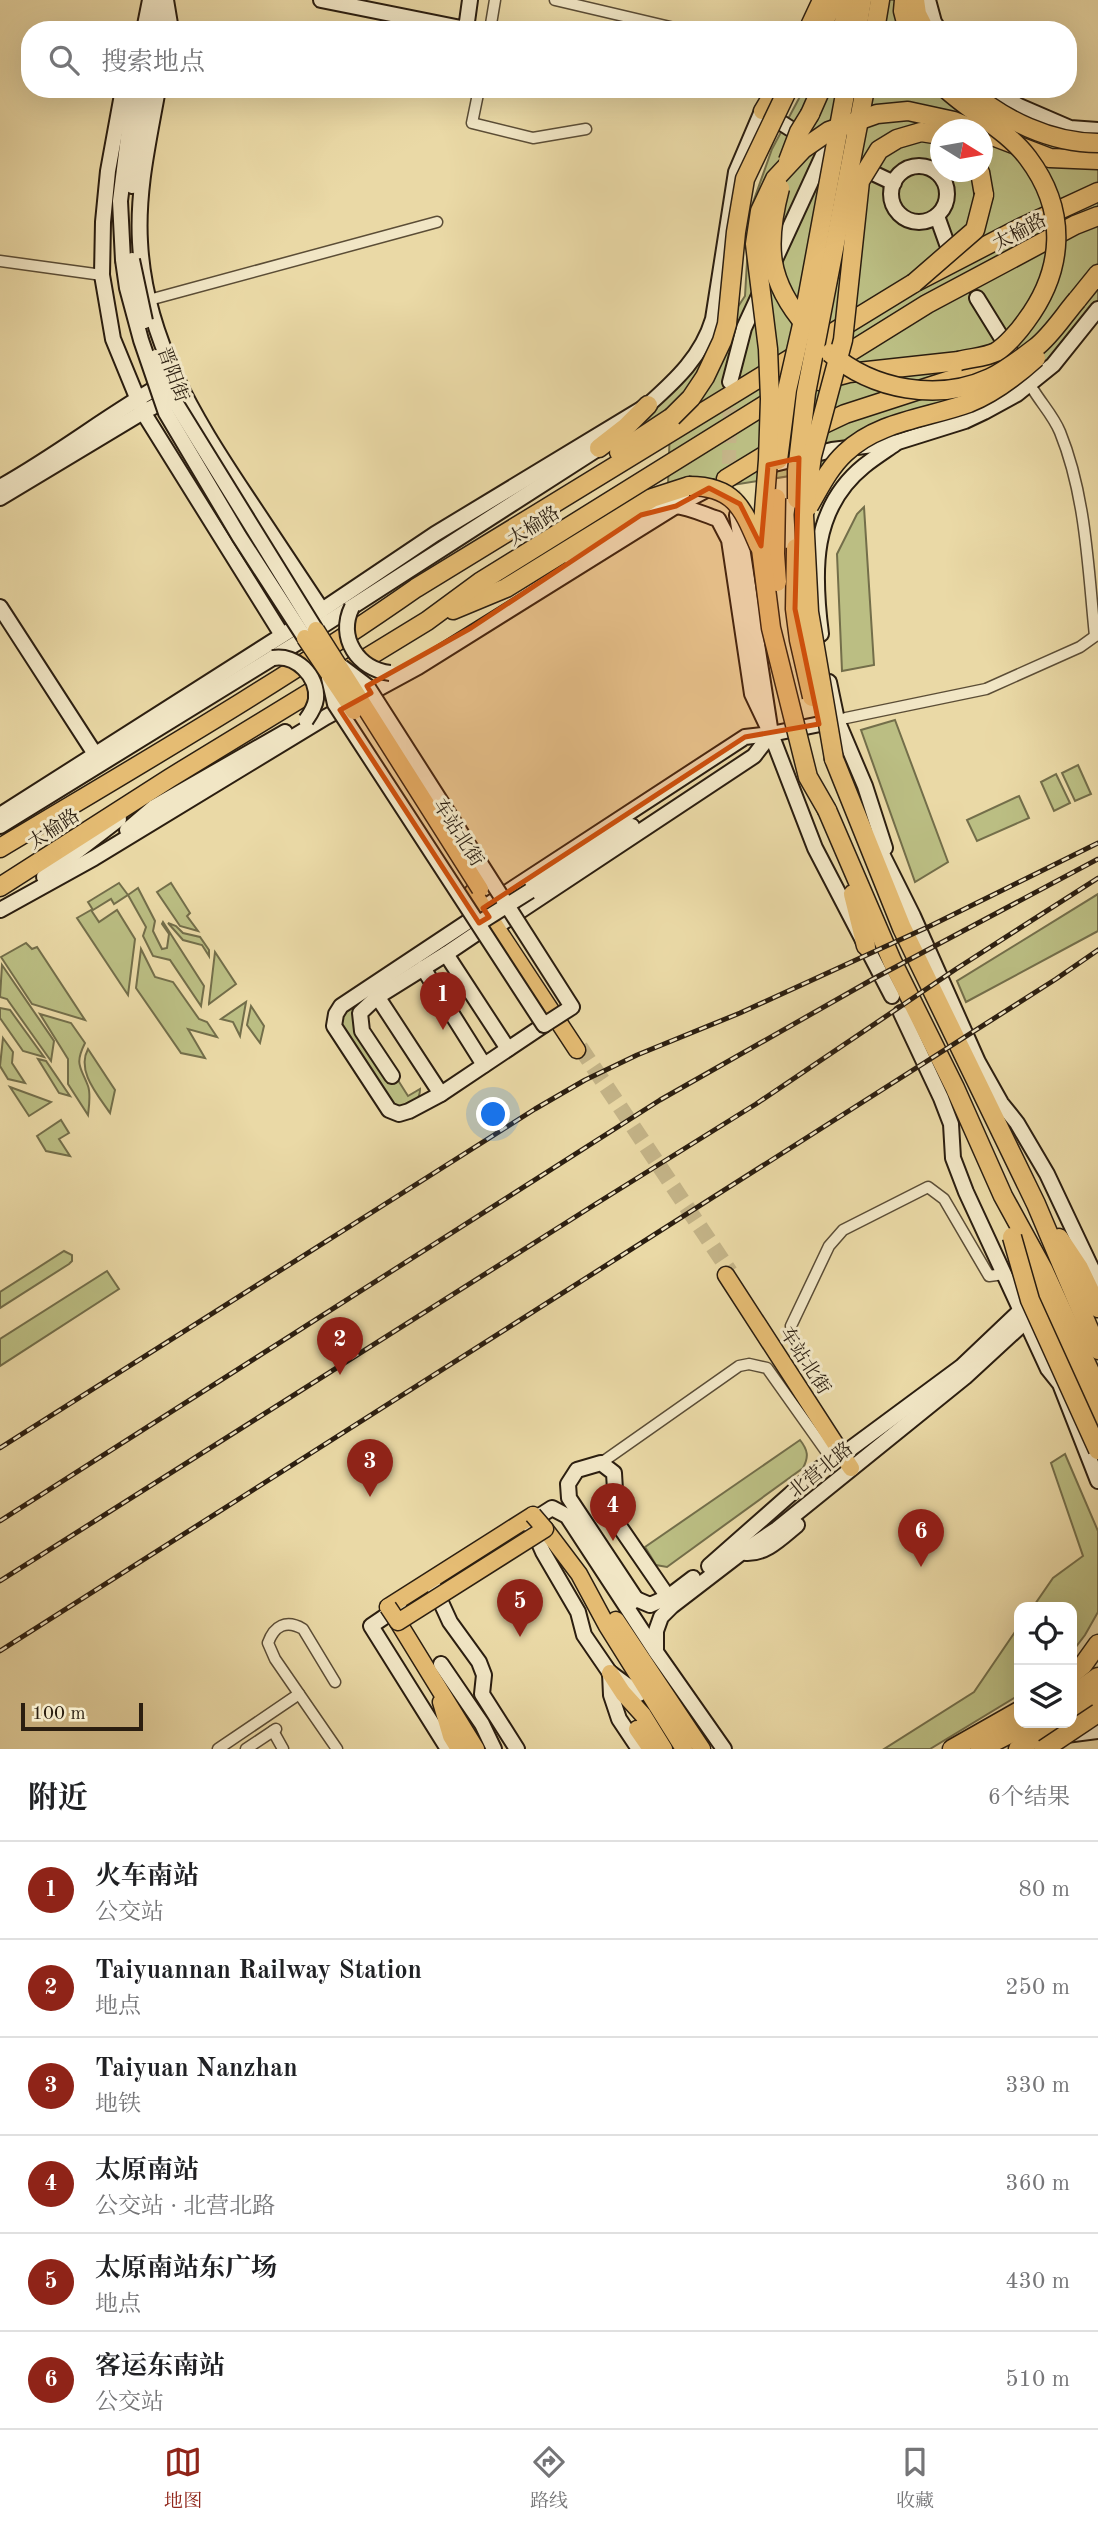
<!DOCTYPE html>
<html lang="zh">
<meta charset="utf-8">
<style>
body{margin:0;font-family:"Old Standard TT","Noto Serif SC",serif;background:#f6f6f6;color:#202124}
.controls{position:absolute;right:21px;bottom:21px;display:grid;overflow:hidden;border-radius:14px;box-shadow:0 7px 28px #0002}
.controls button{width:63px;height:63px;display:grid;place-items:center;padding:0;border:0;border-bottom:2px solid #e0e0e0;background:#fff;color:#202124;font:35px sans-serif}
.compass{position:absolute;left:930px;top:119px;width:63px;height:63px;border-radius:50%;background:#fff;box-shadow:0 7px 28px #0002;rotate:101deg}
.scale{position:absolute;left:21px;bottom:18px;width:122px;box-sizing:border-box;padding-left:7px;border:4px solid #2b1e10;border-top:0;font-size:19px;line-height:24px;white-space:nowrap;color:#2b1e10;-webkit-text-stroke:5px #f1e6c5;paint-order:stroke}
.you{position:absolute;left:494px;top:1115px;width:24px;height:24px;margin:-18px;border:5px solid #fff;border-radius:50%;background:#1a73e8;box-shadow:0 0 0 10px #1a73e833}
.badge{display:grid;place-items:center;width:46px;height:46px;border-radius:50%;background:#8f2418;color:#fff;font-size:23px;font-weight:700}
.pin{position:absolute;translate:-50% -58px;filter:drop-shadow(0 2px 4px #0008)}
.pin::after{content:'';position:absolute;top:37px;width:24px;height:21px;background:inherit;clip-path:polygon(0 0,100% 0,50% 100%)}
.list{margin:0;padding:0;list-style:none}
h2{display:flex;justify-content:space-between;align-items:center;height:91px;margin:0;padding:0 28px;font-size:30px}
h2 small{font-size:23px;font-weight:400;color:#757577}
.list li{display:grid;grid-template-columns:46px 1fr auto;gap:21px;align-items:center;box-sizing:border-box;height:98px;padding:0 28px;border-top:2px solid #e0e0e0}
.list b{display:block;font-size:26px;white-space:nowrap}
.list p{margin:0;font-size:23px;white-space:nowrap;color:#757577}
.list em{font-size:23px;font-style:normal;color:#757577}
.icon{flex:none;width:38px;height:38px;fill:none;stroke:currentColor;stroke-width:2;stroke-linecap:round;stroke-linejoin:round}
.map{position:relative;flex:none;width:1098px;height:1749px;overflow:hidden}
.search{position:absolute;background:#fff;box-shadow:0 7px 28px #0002;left:21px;right:21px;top:21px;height:77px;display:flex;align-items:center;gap:18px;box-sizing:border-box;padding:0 24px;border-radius:28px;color:#757577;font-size:26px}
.sheet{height:679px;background:#fff}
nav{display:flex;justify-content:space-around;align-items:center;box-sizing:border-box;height:98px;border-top:2px solid #e0e0e0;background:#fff;font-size:19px;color:#757577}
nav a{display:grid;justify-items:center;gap:4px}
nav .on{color:#8f2418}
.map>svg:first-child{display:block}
.green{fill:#bbbe83;stroke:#736e4a;stroke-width:2;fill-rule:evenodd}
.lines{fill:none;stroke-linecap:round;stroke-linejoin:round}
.secondary-tunnel{stroke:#c4b488;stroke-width:14;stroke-dasharray:14 7;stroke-linecap:butt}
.primary-tunnel{stroke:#c4b488;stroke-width:16;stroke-dasharray:16 8;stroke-linecap:butt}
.street-casing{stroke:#5b4d36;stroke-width:13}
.secondary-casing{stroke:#2b1e10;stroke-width:18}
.primary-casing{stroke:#2b1e10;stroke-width:19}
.highway-casing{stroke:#2b1e10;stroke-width:21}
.street{stroke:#f1e6c5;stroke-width:10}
.secondary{stroke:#f1e6c5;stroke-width:14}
.primary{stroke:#e5bc73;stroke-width:16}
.highway{stroke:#e5bc73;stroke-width:18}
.rail-casing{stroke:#2b1e10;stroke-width:5}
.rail{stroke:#f1e6c5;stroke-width:2.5;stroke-dasharray:8;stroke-linecap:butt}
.secondary-bridge-casing{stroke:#2b1e10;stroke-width:18;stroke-linecap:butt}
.primary-bridge-casing{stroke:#2b1e10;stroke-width:19;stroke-linecap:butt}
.highway-bridge-casing{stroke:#2b1e10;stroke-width:21;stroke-linecap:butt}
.secondary-bridge{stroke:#f1e6c5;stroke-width:14}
.primary-bridge{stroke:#e5bc73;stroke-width:16}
.highway-bridge{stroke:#e5bc73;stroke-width:18}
.marked{fill:#cc500d;fill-opacity:0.2;stroke:#cc500d;stroke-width:5;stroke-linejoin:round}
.labels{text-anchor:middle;stroke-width:6;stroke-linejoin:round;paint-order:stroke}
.street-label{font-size:19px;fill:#2b1e10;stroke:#f1e6c5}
</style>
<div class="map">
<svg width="1098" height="1749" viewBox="0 0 1098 1749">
<rect width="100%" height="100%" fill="#ead9a6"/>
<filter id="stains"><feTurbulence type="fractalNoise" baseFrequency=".00286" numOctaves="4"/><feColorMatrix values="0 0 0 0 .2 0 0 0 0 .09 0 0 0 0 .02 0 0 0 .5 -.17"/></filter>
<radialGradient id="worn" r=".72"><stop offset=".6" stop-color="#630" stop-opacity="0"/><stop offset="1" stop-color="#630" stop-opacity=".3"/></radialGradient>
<g class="green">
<polygon points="836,0 899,0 902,30 831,30"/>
<path d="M804,89H937L949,103L1098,147V303L1041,371L1030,360L980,392L880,424L822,471L726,486L668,484L670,426L620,440L707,354L745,296L750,211L772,149ZM940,130H982V172H940Z"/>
<polygon points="864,507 874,665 842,671 837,554 857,514"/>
<polygon points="895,720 948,862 915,882 861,730"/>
<polygon points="1078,765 1091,794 1075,801 1062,773"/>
<polygon points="1056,774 1070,803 1054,811 1041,782"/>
<polygon points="1019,796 1029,818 977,841 967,820"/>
<polygon points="119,883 128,895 138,888 155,921 153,931 162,949 167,948 169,934 162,924 163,922 204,986 201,1006 170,960 153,956 143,936 146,927 128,895 114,904 111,899 93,910 88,902"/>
<polygon points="171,883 190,913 187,916 198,931 180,926 157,892"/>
<polygon points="1098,894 1098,931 966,1002 957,981"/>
<polygon points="91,910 99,922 117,910 135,939 128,995 77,918"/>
<polygon points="168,923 176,926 183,933 200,937 209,950 209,956 202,945 183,940"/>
<polygon points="26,943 32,949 37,947 85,1020 32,1004 1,957"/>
<polygon points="141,949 155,977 173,982 199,1019 207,1022 217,1037 188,1029 205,1058 181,1053 136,988"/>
<polygon points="215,952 236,984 209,1004 209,1003"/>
<polygon points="2,965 54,1041 51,1061 7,999 0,997"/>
<path d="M361,1000L363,1003L356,1014L408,1096L420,1089C420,1103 410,1104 399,1107L391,1102L343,1028L341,1019L345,1010Z"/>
<polygon points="246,1002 240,1036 233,1022 221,1019"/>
<polygon points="251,1006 264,1026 260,1043 247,1025"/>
<polygon points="0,1008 10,1010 44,1057 23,1051 0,1018"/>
<path d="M40,1014L71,1023L85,1043C74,1065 81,1067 88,1086C91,1094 89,1106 88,1115L68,1084V1059Z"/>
<polygon points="3,1038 13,1052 12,1063 25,1083 8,1079 0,1066"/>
<path d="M88,1049L115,1090L110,1113C98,1095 76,1071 88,1049Z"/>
<polygon points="38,1059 46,1061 70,1096 59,1093"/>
<polygon points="10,1087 51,1102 29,1116"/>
<polygon points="61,1120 69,1133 59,1139 70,1156 46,1151 37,1136"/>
<polygon points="64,1251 72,1255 72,1261 69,1264 0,1308 0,1292"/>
<polygon points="107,1271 119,1289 0,1366 0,1339"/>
<path d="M800,1440C808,1450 809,1457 803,1468L667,1567L656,1565L645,1547Z"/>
<polygon points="1065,1454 1098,1531 1098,1612 1085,1635 1072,1652 1072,1607 1033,1607 1053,1578 1083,1556 1051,1463"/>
<polygon points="1019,1626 1019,1695 930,1749 884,1749 974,1692"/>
</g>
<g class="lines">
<polyline class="secondary-tunnel" points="730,387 729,470 736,506"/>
<polyline class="primary-tunnel" points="580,1047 730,1272"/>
<g class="street-casing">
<g id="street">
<polyline points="555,0 683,30"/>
<polyline points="490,30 495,0"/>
<polyline points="479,89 472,123 533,138 586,129"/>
<polyline points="0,261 102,275"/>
<polyline points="149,300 437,222"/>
<path d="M1034,391C1042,404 1054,417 1060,432C1086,496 1088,568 1095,636"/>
<polyline points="846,718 986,689 1080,647 1098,634"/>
<polyline points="791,1326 829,1246 843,1230 928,1187 944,1199 989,1276 1004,1274"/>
<polyline points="601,1463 739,1366 749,1364 767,1368 833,1461"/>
<path d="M335,1682L303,1629C286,1619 274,1626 268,1643L275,1659L337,1749"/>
<polyline points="273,1731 283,1749"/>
<polyline points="218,1749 299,1694"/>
<polyline points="246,1749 276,1729"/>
</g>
</g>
<g class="secondary-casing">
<g id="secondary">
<polyline points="166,0 170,24 169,30"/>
<polyline points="321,0 466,29 470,0"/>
<polyline points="928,0 934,22 939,30"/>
<polyline points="144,30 150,0"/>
<polyline points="157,30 163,0"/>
<polyline points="123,89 108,171 103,222 102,275 113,339 143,412 282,635"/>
<path d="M158,89C149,140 137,190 140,242C145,339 194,417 245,494C271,533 296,571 322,610"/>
<polyline points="993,89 1019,106 1070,128 1098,130"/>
<polyline points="766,113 805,138"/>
<circle cx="919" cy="194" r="28"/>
<polyline points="860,167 894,183"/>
<polyline points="132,186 139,125 146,89"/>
<polyline points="937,216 947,244"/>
<polyline points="123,260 120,201 134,89"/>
<polyline points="773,264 825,151"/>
<polyline points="977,298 1011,353"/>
<polyline points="730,382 744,328 762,289"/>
<polyline points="770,465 832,450 898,442 965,421 984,412 1017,394 1053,365 1098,309"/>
<path d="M0,487C58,455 110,413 168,381"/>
<polyline points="0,498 143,412 171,398"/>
<polyline points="737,515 771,734 815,848 892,996"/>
<path d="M572,560C598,543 643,504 675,506C689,507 705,515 718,519L729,540L752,694L771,734"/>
<polyline points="0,607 95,754"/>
<polyline points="316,630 599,448"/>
<path d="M821,634C813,572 811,509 864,466C874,458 885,451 895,444"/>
<polyline points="829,682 837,720 865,786 885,848"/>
<path d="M0,815L322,610L435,534L648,405C676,380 702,356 713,319L736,172L762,111L769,105"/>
<polyline points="0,826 305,638"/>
<polyline points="127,830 154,807 285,732"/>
<polyline points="874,838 913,916 978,1062 1001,1103 1017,1123 1047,1174 1098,1282"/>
<polyline points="44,877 119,819"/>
<polyline points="530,891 632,826"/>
<polyline points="483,908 745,737 771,734 835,721"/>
<polyline points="0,910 94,858 326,717 418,667 676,506 712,487"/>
<polyline points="475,917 341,1006 336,1014 334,1026 389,1110 399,1114 409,1111 441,1094 544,1025"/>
<polyline points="496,927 754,756 771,734"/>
<polyline points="446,954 483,929"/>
<polyline points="423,968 484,1065"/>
<polyline points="373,990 441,1094"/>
<polyline points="901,1013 941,1098 951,1124 953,1158 966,1192 1048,1369 1060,1384 1098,1481"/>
<polyline points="392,1076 362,1031 360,1013 377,997 446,954 508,1049"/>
<polyline points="527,1524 552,1508 567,1516 656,1652 724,1749"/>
<polyline points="532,1527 543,1552 578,1612 584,1635 610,1673 611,1695 619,1719 639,1749"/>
<path d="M746,1553C766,1554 781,1538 797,1525"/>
<polyline points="709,1566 819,1469 842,1455 961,1367 1021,1310"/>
<polyline points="433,1585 450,1622 479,1662 484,1675 482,1694 517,1749"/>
<polyline points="636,1599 569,1498 568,1484 577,1470 601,1463 614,1473 615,1490 613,1517 668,1597"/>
<polyline points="627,1606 636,1599 650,1605 668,1597 693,1578"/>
<polyline points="399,1607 371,1626 448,1749"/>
<polyline points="656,1651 656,1631 661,1617 672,1606 741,1553 777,1529 965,1377 1026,1321"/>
<polyline points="441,1664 482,1724 494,1749"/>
<polyline points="612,1674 639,1694"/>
<polyline points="1066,1735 1098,1731"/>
</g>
</g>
<g class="primary-casing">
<g id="primary">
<polyline points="807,30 821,0"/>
<polyline points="762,111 775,89"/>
<polyline points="473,892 577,1050"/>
<polyline points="726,1275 851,1468"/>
<polyline points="545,1529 579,1574 607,1626 684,1749"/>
<polyline points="388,1607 533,1515"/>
<polyline points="616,1620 702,1749"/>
<polyline points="398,1622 476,1749"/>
<polyline points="610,1673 623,1693 643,1715 664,1749"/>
<polyline points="441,1702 451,1736 459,1749"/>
<polyline points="637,1729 651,1749"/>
</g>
</g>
<g class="highway-casing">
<g id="highway">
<polyline points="904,0 903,11 908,30"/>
<polyline points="915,0 917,14 925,30"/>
<polyline points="820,30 835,0"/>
<polyline points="842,30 849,0"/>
<polyline points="857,30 862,0"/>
<polyline points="875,30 880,0"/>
<polyline points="810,114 821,89"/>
<polyline points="982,132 1050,158 1098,160"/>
<polyline points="980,172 984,195"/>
<polyline points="1077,300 1098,274"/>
<polyline points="819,381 849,373 959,361"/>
<polyline points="811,430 845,414 953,379 977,369 996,352"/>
<polyline points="599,448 626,427 648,405"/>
<polyline points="619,452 672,417"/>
<polyline points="726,479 780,446"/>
<polyline points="453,610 506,588 652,498 689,486"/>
<polyline points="834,759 902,928 1036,1204 1098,1350"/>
<polyline points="827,810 892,961 955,1088 1003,1196 1043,1269 1098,1389"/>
<path d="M0,848C140,764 282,682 416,588L914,283L1018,229L1098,192"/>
<polyline points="0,887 170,778 427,621 480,582 927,304 1075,225 1098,216"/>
<polyline points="853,894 866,946"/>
<polyline points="1059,1238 1079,1268 1098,1308"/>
<polyline points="1023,1259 1098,1418"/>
<polyline points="1072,1674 1083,1665 1098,1644"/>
<polyline points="1072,1695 1098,1677"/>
<polyline points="1072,1713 1098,1696"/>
<polyline points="952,1749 1019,1711"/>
<polyline points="980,1749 1029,1724"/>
<polyline points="1018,1749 1058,1723"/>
</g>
</g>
<use href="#street" class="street"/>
<use href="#secondary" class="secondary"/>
<use href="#primary" class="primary"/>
<use href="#highway" class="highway"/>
<g class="rail-casing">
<g id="rail">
<polyline points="0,1448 535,1109 585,1080 637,1055 740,1013 930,926 1098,843"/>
<polyline points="0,1521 660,1100 873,979 1098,859"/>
<polyline points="0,1581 594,1205 756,1104 956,969 1098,878"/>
<polyline points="0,1651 1056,979 1098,950"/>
</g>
</g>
<use href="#rail" class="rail"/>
<g class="secondary-bridge-casing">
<g id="secondary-bridge">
<polyline points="123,260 127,288 141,340 166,413 239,536 305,638"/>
<polyline points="132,260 145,321"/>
<polyline points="156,357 175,402 316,630"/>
<path d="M352,607C337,638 358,669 390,673"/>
<path d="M273,658C296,654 318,676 316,699C315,707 311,713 306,720"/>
<polyline points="329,678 335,704 544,1025 572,1007 367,686 342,667"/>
<polyline points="479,923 530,891"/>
</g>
</g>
<g class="primary-bridge-casing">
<g id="primary-bridge">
<polyline points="316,630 480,889"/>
<polyline points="305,638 354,711"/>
<polyline points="388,1607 398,1622 545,1529 533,1515"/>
</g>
</g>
<g class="highway-bridge-casing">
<g id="highway-bridge">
<path d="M946,89C972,113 1007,130 1028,158C1068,211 1064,270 1026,321C1019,331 1006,346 996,352C986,357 970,358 959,361"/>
<path d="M968,89C1003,120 1051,143 1098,143"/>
<polyline points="788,161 799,132 810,114"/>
<path d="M780,188C765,245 767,281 807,327"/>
<polyline points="914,283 975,230 984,195"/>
<path d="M830,353C873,390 938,402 990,378C1005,371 1022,358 1035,348C1051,336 1064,315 1077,300"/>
<polyline points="672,417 691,398 705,377 722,341 727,324 736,232 745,179 788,89"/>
<polyline points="778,460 787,390 804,316 846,89"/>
<path d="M689,486C735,486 743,509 759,546"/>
<polyline points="776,498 775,554 777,582"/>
<polyline points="797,499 797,471 806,393 865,89"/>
<path d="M809,506C820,487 829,468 845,453C878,421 928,418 969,403C994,393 1016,376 1036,358"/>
<polyline points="796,548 795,609 799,640 812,697"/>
<polyline points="834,759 809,612 804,515 812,456 843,340 860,181 879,150 897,139 921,132 940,135"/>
<polyline points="827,810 808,777 771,628 761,549 768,460 770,399 768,349 755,244 760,211 775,179 803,149 829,131 877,114 908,111 954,121 976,130"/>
<polyline points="1012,1237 1030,1300 1098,1450"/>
<polyline points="1044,1749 1098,1713"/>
</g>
</g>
<use href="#secondary-bridge" class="secondary-bridge"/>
<use href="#primary-bridge" class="primary-bridge"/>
<use href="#highway-bridge" class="highway-bridge"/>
</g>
<path class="marked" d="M799,458L795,609L819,724L745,737L483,908L489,917L479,923L340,710L371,693L367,686L471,628L641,515L676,506L709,488L740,504L761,546L768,465Z"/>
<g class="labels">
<g class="street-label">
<text transform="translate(1019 231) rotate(-28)" y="7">太榆路</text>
<text transform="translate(174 374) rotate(70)" y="7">晋阳街</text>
<text transform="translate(533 525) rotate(-32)" y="7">太榆路</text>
<text transform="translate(53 828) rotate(-33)" y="7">太榆路</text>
<text transform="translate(459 832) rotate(57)" y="7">车站北街</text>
<text transform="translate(806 1360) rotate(57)" y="7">车站北街</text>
<text transform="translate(820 1469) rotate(-39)" y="7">北营北路</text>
</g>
</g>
<rect width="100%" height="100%" filter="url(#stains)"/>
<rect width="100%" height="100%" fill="url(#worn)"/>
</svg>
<div class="controls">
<button><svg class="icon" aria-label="locate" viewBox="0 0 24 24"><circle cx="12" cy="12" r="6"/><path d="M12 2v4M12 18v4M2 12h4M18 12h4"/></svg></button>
<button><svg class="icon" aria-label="layers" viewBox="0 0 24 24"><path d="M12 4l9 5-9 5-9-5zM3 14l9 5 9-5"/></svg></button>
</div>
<svg class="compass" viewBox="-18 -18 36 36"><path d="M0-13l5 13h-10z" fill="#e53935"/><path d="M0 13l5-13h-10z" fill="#757577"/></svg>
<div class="scale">100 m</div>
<div class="you"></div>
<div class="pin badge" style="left:443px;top:1030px">1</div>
<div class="pin badge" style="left:340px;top:1375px">2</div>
<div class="pin badge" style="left:370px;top:1497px">3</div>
<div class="pin badge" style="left:613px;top:1541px">4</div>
<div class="pin badge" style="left:520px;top:1637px">5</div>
<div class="pin badge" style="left:921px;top:1567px">6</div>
<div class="search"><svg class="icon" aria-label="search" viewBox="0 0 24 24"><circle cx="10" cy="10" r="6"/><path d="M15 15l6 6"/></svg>搜索地点</div>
</div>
<section class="sheet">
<h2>附近<small>6个结果</small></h2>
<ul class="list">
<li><span class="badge">1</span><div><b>火车南站</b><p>公交站</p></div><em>80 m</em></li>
<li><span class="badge">2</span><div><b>Taiyuannan Railway Station</b><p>地点</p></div><em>250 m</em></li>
<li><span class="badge">3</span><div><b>Taiyuan Nanzhan</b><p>地铁</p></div><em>330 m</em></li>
<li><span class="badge">4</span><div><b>太原南站</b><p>公交站 · 北营北路</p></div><em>360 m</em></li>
<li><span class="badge">5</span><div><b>太原南站东广场</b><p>地点</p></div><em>430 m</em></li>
<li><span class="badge">6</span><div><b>客运东南站</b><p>公交站</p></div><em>510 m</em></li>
</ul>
</section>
<nav>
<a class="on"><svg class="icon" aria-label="map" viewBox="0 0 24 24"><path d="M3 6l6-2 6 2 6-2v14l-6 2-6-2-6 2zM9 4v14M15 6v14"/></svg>地图</a>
<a><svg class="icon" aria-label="directions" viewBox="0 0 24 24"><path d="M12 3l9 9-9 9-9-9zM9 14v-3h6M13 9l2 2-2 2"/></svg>路线</a>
<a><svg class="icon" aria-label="saved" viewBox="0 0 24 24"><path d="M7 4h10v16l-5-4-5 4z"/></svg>收藏</a>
</nav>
